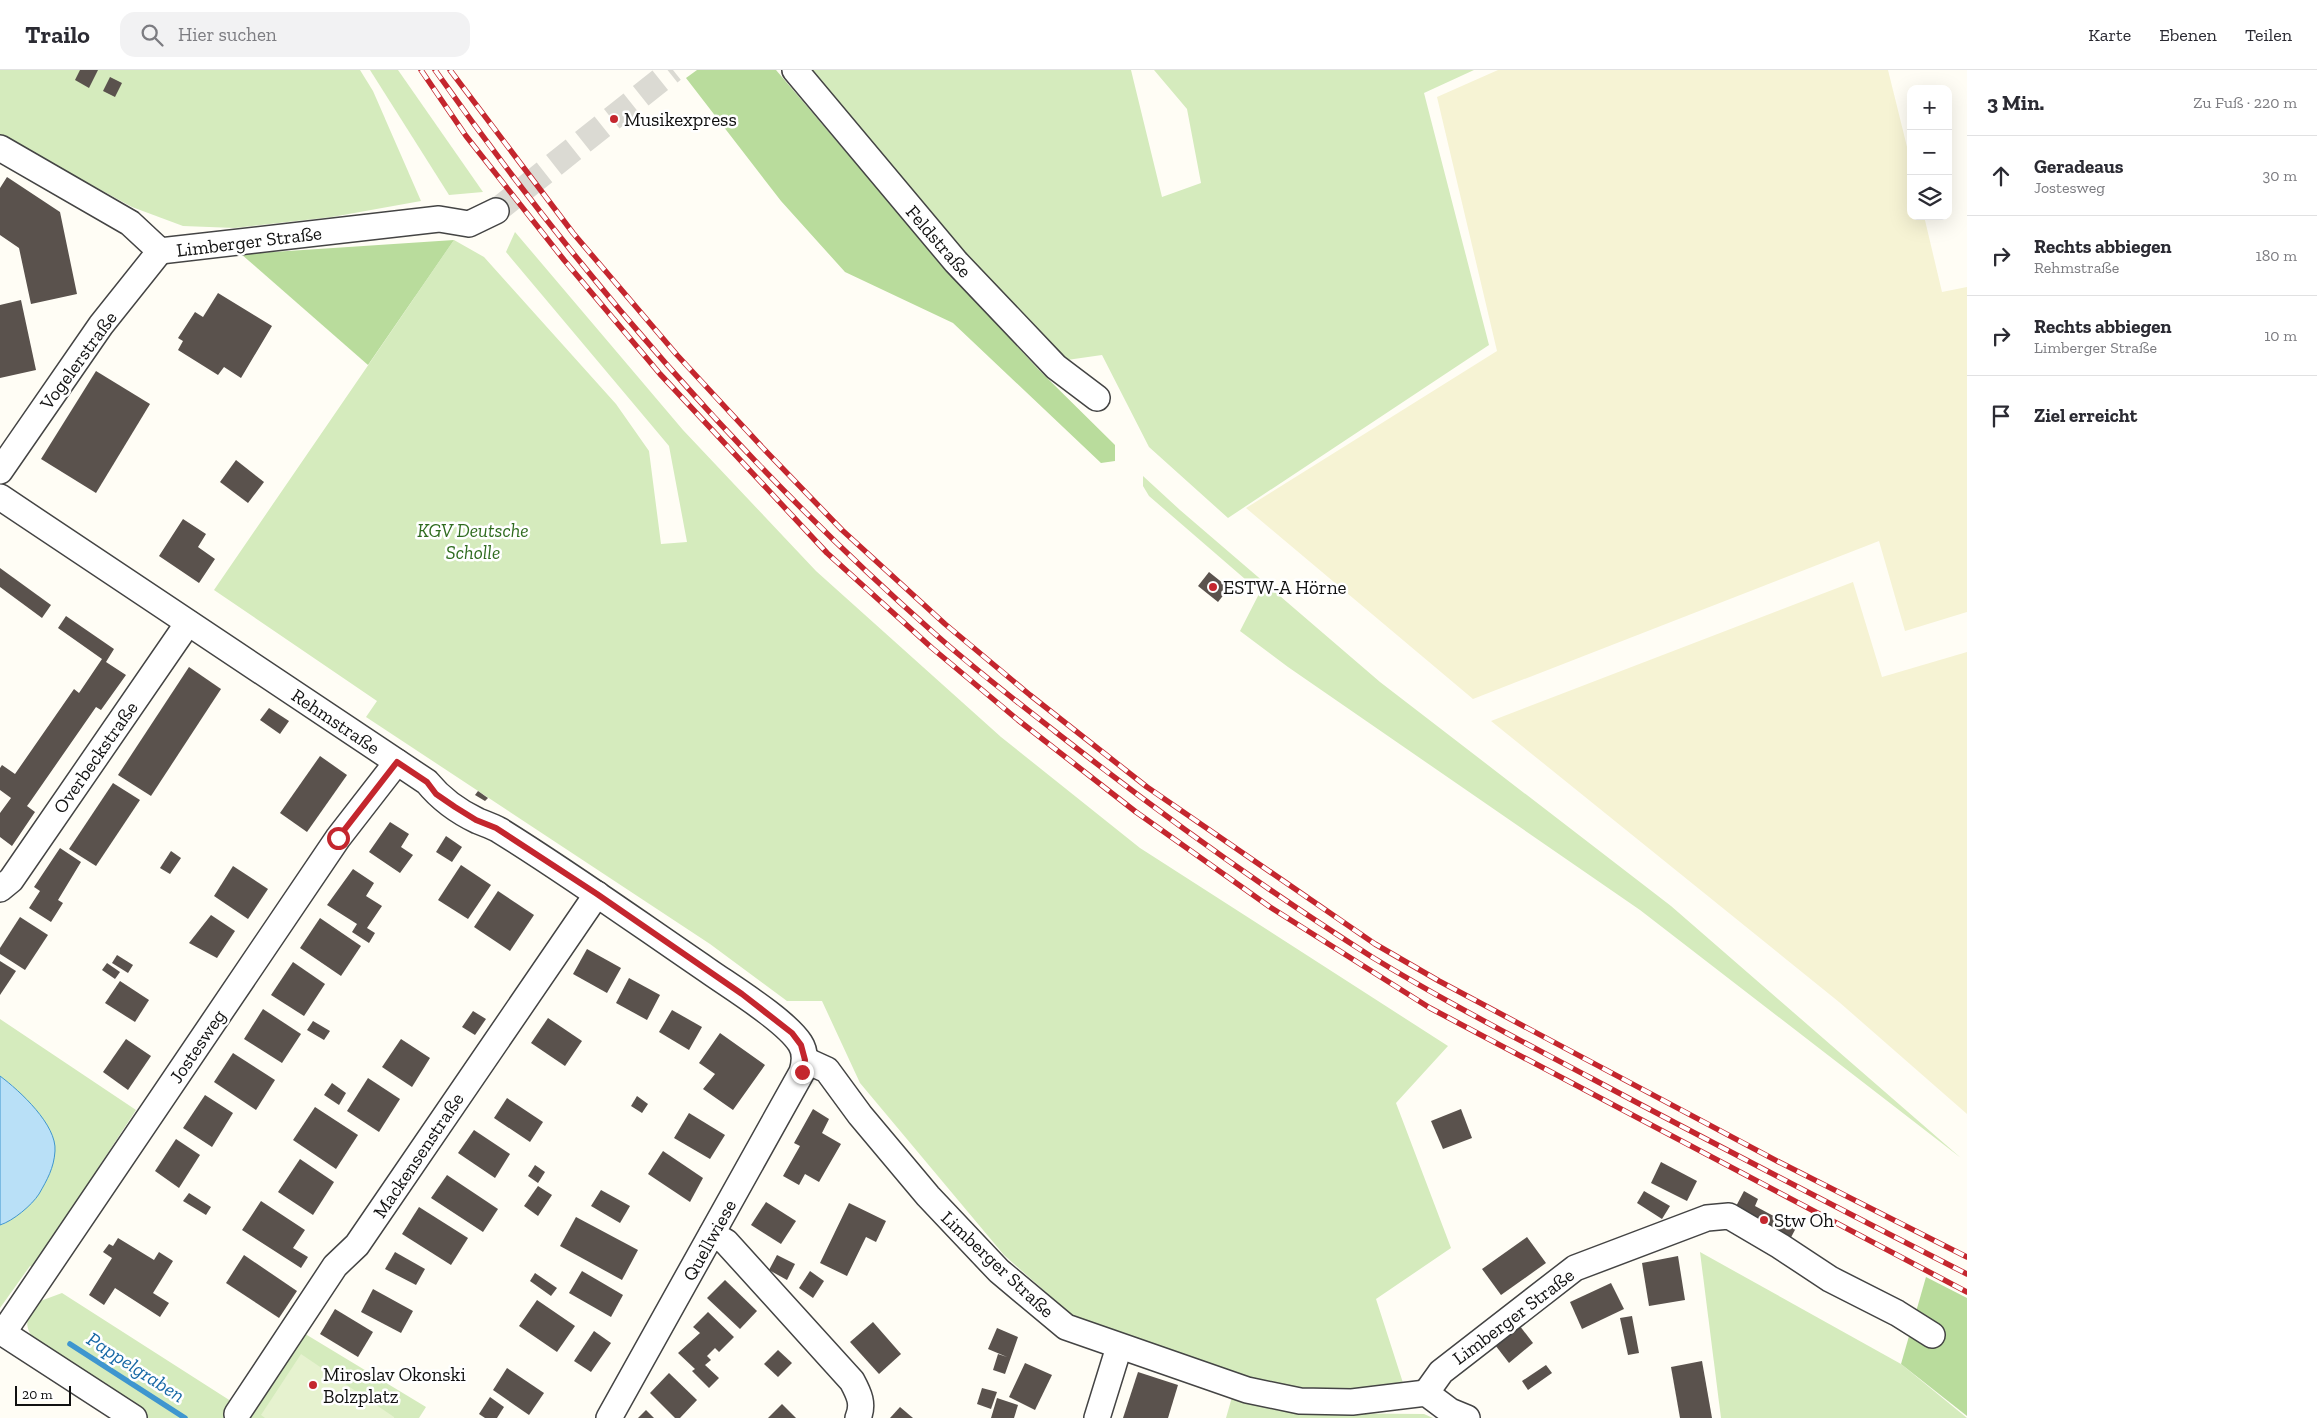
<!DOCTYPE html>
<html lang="de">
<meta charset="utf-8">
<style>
body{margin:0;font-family:"Zilla Slab",serif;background:#f2f2f3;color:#2b2b33}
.controls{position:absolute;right:15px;top:15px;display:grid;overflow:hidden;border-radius:10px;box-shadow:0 5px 20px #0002}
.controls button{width:45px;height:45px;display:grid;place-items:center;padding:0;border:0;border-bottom:1px solid #e1e1e2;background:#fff;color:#2b2b33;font:25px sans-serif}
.scale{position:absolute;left:15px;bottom:12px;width:56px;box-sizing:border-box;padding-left:5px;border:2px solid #111;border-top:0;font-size:14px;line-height:18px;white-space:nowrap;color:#111;-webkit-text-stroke:4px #fff;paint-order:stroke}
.stop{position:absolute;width:15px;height:15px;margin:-11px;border:4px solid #c4262e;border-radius:50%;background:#fff}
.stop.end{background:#c4262e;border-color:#fff;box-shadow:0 1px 5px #0008}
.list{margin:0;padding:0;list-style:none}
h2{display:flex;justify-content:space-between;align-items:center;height:65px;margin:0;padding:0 20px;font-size:21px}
h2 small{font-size:16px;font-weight:400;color:#7c7c81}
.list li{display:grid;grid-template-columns:32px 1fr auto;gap:15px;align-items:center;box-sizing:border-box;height:80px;padding:0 20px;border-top:1px solid #e1e1e2}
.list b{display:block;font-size:19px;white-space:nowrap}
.list p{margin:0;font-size:16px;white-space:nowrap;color:#7c7c81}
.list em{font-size:16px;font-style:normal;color:#7c7c81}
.icon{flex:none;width:28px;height:28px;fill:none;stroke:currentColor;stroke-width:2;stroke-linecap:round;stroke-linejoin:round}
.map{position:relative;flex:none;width:1967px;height:1348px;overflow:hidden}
header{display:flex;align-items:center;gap:30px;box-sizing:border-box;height:70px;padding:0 25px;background:#fff;border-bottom:1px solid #e1e1e2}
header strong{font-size:24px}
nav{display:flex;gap:28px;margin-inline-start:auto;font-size:18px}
.search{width:350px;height:45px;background:#f2f2f3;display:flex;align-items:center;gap:12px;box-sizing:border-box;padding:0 18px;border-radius:15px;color:#7c7c81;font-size:19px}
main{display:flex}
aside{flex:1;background:#fff}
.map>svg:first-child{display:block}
.farmland{fill:#f6f3d4}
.green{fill:#d5ebbd}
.forest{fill:#b9dc9c}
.pitch{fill:#e6f2cf}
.water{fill:#b9e0f7;stroke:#3f96cf}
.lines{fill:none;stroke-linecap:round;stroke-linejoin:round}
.stream{stroke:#3f96cf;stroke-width:5.5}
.building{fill:#5a524d}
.minor-tunnel{stroke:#dbdad3;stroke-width:25;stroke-dasharray:25 12;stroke-linecap:butt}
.minor-casing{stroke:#444;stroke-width:28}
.minor{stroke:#fff;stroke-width:25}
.rail-casing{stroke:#c4262e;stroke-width:5.5}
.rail{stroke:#fff;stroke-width:4;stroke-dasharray:11;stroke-linecap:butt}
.route{stroke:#c4262e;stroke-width:6}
.poi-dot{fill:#c4262e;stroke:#fff;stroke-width:2}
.labels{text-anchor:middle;stroke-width:5;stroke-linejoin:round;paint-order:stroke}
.poi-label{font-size:19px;fill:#111;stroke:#fff;text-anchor:start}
.street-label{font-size:19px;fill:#111;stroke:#fff}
.park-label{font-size:19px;font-style:italic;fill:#2f6b1f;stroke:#fff}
.water-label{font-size:20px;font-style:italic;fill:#1768a6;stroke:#fff}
</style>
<header>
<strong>Trailo</strong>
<div class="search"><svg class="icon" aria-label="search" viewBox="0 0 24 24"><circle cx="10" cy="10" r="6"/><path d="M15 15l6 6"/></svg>Hier suchen</div>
<nav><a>Karte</a><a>Ebenen</a><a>Teilen</a></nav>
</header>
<main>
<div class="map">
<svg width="1967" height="1348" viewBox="0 0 1967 1348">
<rect width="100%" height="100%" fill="#fffdf5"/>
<g class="farmland">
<polygon points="1498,0 1888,0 1911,93 1911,146 1924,146 1942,222 1967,217 1967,542 1905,561 1879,471 1473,629 1246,438 1497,281 1437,27"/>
<polygon points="1853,512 1882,607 1967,582 1967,1044 1839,932 1491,651"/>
</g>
<g class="green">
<polygon points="0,0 360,0 373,21 421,131 332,147 235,158 183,156 132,137 0,65"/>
<polygon points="370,0 398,0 483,122 449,125"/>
<polygon points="807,0 1131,0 1162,127 1201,113 1187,39 1154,0 1474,0 1424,23 1489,275 1228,448 1149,377 1102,285 1060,291 961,187"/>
<polygon points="515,162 683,360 816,501 1001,667 1140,778 1448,976 1396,1033 1451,1178 1376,1229 1404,1316 1352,1323 1285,1320 1076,1249 1004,1185 860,1013 822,931 787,931 710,874 366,647 377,631 214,520 454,170 484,187 616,334 649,381 661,474 687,472 669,376 506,182"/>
<polygon points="1143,406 1180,440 1380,612 1671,836 1961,1088 1640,840 1288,597 1240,561 1260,522 1149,426 1143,416"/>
<polygon points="0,949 136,1040 98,1098 102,1101 36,1199 30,1196 0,1238 0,1155 6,1153 13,1016 0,1006"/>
<polygon points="1700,1182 1901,1294 1967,1348 1721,1348"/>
<path d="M62,1223L248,1342L302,1262L426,1337L419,1348H147L32,1273L34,1269C23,1255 27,1248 35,1233Z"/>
<polygon points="1232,1327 1299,1343 1424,1344 1433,1348 1226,1348"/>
</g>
<g class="forest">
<polygon points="697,0 776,0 945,198 1038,299 1115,375 1115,391 1101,393 953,253 845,202 781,131 686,8"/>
<polygon points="454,170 368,295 241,184"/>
<polygon points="1926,1207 1967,1228 1967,1346 1901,1294"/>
</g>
<polygon class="pitch" points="301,1284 394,1347 394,1348 265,1348 261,1345"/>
<path class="water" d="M0,1006C20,1021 57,1055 55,1081C54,1098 47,1110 39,1124C32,1135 13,1151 0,1155Z"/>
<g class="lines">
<polyline class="stream" points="70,1274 185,1348"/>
</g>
<g class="building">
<polygon points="80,0 98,0 89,18 75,10"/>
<polygon points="110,7 122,13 115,27 103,21"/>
<polygon points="7,107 60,142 77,224 31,234 19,178 0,165 0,118"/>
<polygon points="218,223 272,256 241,308 224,297 218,305 178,280 183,271 178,268 195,242 203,247"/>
<polygon points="21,230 36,300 0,308 0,235"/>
<polygon points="96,301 150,334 96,423 41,389"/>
<polygon points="236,390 264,412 248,433 220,412"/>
<polygon points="183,449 206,464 198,477 215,489 199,513 159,486"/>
<polygon points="0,498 51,535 42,548 0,517"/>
<polygon points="1209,502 1229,518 1218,532 1198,516"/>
<polygon points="66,546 114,579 106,592 126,605 101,640 96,637 30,732 27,736 35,742 12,776 0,767 0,743 11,728 0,720 0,698 2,695 15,704 74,619 79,623 102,589 58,558"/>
<polygon points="189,597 221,619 151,726 118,705"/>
<polygon points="269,638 289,651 280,664 260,650"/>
<polygon points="320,686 347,705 307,762 280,743"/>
<polygon points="113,713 140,730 96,796 69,779"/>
<polygon points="478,721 488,728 485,731 475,725"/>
<polygon points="390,752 409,764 401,777 413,785 400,803 369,782"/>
<polygon points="446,766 462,777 452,792 436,782"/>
<polygon points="60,778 81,792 58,830 63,833 51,852 29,838 40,821 34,817"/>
<polygon points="171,781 181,788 170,804 160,798"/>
<polygon points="461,795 491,815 468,849 438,830"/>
<polygon points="233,796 268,819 248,849 214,826"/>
<polygon points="353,799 374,813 366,826 382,836 367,858 375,863 369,873 352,862 357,854 327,835"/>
<polygon points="498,821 534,845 510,881 474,857"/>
<polygon points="211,845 235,861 217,888 189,873"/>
<polygon points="20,847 48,865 25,900 0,884 0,878"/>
<polygon points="320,848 361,876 341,906 300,878"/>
<polygon points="587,879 621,898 607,923 573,904"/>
<polygon points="117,885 133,895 128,903 112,893"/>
<polygon points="0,891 16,901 0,925"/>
<polygon points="293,892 325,914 304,946 271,925"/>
<polygon points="107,893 120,902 115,909 102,900"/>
<polygon points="629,908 660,925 647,950 616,933"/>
<polygon points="120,911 149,930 135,952 105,933"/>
<polygon points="263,939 301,964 282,993 244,969"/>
<polygon points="672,940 702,957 689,980 659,962"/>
<polygon points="473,941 486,949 475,965 462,957"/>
<polygon points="548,948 582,971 565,996 531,973"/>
<polygon points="313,951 330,961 324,970 307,960"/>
<polygon points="720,963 765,995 733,1040 703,1019 715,1004 699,993"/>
<polygon points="126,969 151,986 128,1020 103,1002"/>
<polygon points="401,969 430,988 412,1017 382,997"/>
<polygon points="233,983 275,1010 256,1040 214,1012"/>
<polygon points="368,1008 400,1029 379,1062 347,1041"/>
<polygon points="332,1013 346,1023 339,1035 324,1025"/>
<polygon points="205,1025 233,1043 212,1077 183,1058"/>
<polygon points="637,1026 648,1034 642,1043 631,1036"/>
<polygon points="507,1028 543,1052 530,1072 494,1048"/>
<polygon points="315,1037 358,1065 336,1099 293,1070"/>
<polygon points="813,1039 829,1049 822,1063 841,1074 819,1112 805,1104 799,1115 783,1106 800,1076 794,1073"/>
<polygon points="1461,1039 1472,1068 1443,1079 1431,1051"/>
<polygon points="689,1043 725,1065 710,1089 674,1068"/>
<polygon points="474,1060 510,1084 495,1108 458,1083"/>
<polygon points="176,1069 200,1085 179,1118 155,1101"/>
<polygon points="663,1081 703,1108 690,1132 648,1104"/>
<polygon points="300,1089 334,1112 313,1145 278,1122"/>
<polygon points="1661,1092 1697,1111 1687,1131 1651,1113"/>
<polygon points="535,1095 545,1102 538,1113 528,1106"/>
<polygon points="447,1105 498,1139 483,1162 431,1128"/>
<polygon points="538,1116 552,1125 538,1146 524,1136"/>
<polygon points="601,1120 630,1136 620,1153 591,1136"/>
<polygon points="1644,1121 1670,1136 1662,1149 1637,1133"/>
<polygon points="1744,1121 1758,1129 1755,1136 1796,1158 1788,1173 1733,1142"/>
<polygon points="189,1123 211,1137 206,1145 183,1131"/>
<polygon points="261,1131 305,1160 293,1178 308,1187 301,1198 242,1160"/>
<polygon points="766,1132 796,1151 781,1174 751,1155"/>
<polygon points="849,1133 886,1151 876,1172 866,1167 847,1206 820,1193"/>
<polygon points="419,1137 468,1168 451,1195 402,1164"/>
<polygon points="576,1147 638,1180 622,1210 560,1176"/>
<polygon points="1527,1167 1546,1193 1501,1225 1482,1199"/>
<polygon points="118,1168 154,1190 159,1182 173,1191 153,1223 169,1233 160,1247 115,1218 104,1235 89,1225 112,1188 103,1182 109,1174 113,1176"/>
<polygon points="395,1182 425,1199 416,1215 385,1199"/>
<polygon points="244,1185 297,1221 279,1248 226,1213"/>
<polygon points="777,1185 795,1194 787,1210 769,1200"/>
<polygon points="1678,1186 1685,1230 1649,1236 1642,1193"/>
<polygon points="582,1201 623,1225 611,1247 569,1223"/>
<polygon points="810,1201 824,1211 813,1228 799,1218"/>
<polygon points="535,1203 557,1218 551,1226 530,1211"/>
<polygon points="725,1210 757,1241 740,1259 707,1228"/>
<polygon points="1611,1213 1624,1239 1582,1259 1570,1232"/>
<polygon points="373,1219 413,1241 401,1263 361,1242"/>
<polygon points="537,1230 575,1256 557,1282 519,1256"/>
<polygon points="335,1239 373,1262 358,1287 320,1264"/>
<polygon points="708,1242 734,1267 719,1282 715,1278 707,1286 711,1290 705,1295 719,1308 709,1318 692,1301 695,1299 678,1283 700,1263 693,1257"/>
<polygon points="1632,1246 1639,1283 1628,1285 1620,1248"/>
<polygon points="1516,1251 1533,1273 1509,1293 1492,1271"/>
<polygon points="873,1252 901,1284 879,1304 850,1272"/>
<polygon points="997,1258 1018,1267 1005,1304 993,1300 998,1284 1007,1287 988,1279"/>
<polygon points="594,1261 611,1273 591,1302 574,1291"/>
<polygon points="778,1280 792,1293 778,1307 764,1294"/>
<polygon points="1702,1291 1712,1348 1680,1348 1671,1297"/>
<polygon points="1025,1293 1052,1305 1035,1340 1009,1327"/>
<polygon points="1546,1295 1552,1303 1528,1320 1522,1311"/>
<polygon points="507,1298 544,1323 529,1345 493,1320"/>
<polygon points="1138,1302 1178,1315 1168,1348 1123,1348"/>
<polygon points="669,1303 697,1330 680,1348 675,1348 650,1323"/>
<polygon points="982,1318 997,1322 991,1339 977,1334"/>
<polygon points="490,1327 504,1337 497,1348 485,1348 479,1344"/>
<polygon points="997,1328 1018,1335 1014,1348 991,1348"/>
<polygon points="782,1334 796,1348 768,1348"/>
<polygon points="900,1337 913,1348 890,1348"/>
<polygon points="646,1340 654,1348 638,1348"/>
</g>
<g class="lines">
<polyline class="minor-tunnel" points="496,141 673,0"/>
<g class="minor-casing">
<g id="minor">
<polyline points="795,0 956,192 1056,297 1097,328"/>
<polyline points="0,78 130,153 160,181 439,149 469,154 496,141"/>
<polyline points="0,401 101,255 160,181"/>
<path d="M0,427L427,712C440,728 459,742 478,751C485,754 492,756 499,760C570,804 638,853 707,900C731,917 785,950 800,973C806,982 805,992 802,1002L609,1348"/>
<polyline points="0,819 11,810 188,553"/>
<polyline points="805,990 827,1000 860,1045 928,1126 999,1201 1066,1257 1247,1320 1300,1331 1352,1332 1426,1323 1450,1341 1467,1348"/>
<path d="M712,1164L726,1172L852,1311C859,1324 864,1334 858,1348"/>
<polyline points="0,1261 134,1348"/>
<polyline points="3,1263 338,768 397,692"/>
<polyline points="1426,1323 1441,1302 1575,1198 1707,1148 1729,1146 1780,1176 1830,1209 1897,1243 1932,1265"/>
<polyline points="237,1344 335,1196 357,1175 597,824"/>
<polyline points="1097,1348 1119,1277"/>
</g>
</g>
<use href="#minor" class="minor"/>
<g class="rail-casing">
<g id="rail">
<polyline points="421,0 466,66 564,190 660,304 827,483 932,578 1018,650 1136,742 1270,837 1430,938 1967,1222"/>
<path d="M435,0C579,204 746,397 934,563C973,598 1015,630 1057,663C1158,742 1263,818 1372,887C1442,930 1516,968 1589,1007C1714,1074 1840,1139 1967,1204"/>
<polyline points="450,0 573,163 677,285 762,377 842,460 945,554 1030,625 1147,717 1375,874 1439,911 1779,1092 1967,1187"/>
</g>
</g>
<use href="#rail" class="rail"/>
</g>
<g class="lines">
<polyline class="route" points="338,768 397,692 427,712 436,724 455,737 476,750 496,758 597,824 742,924 792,963 801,975 805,990 802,1002"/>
</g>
<g class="poi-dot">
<circle cx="614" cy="49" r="5"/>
<circle cx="1213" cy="517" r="5"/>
<circle cx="1764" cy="1150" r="5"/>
<circle cx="313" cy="1315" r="5"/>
</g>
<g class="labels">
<g class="poi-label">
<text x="624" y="56">Musikexpress</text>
<text x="1223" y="524">ESTW-A Hörne</text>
<text x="1774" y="1157">Stw Oh</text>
<text x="323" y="1311">Miroslav Okonski<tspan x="323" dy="22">Bolzplatz</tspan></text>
</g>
<g class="street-label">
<text transform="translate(249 171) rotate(-7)" y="7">Limberger Straße</text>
<text transform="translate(939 171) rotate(49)" y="7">Feldstraße</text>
<text transform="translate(78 290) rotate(-54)" y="7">Vogelerstraße</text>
<text transform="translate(336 651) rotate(34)" y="7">Rehmstraße</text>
<text transform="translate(95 687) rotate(-55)" y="7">Overbeckstraße</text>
<text transform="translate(197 976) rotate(-56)" y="7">Jostesweg</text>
<text transform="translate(418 1085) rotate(-56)" y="7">Mackensenstraße</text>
<text transform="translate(709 1170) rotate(-61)" y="7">Quellwiese</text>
<text transform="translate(998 1194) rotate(43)" y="7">Limberger Straße</text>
<text transform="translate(1513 1246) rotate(-37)" y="7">Limberger Straße</text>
</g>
<g class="park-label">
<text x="473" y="467">KGV Deutsche<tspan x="473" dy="22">Scholle</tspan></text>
</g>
<g class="water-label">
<text transform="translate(136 1297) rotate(33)" y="7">Pappelgraben</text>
</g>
</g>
</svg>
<div class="controls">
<button>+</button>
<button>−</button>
<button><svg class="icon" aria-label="layers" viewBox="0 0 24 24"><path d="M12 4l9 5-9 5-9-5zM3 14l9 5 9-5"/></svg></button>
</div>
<div class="scale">20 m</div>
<div class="stop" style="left:338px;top:768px"></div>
<div class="stop end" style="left:802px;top:1002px"></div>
</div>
<aside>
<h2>3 Min.<small>Zu Fuß · 220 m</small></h2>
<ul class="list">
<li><svg class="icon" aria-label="ahead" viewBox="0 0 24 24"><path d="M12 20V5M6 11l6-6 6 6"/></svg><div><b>Geradeaus</b><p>Jostesweg</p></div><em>30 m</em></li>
<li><svg class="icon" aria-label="right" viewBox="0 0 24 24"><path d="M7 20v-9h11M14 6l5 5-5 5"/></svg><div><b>Rechts abbiegen</b><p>Rehmstraße</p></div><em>180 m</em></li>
<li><svg class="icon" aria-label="right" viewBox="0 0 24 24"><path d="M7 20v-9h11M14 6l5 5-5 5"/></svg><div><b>Rechts abbiegen</b><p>Limberger Straße</p></div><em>10 m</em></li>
<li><svg class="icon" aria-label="arrive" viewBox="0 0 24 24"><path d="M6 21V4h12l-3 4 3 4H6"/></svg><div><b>Ziel erreicht</b></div></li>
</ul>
</aside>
</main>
